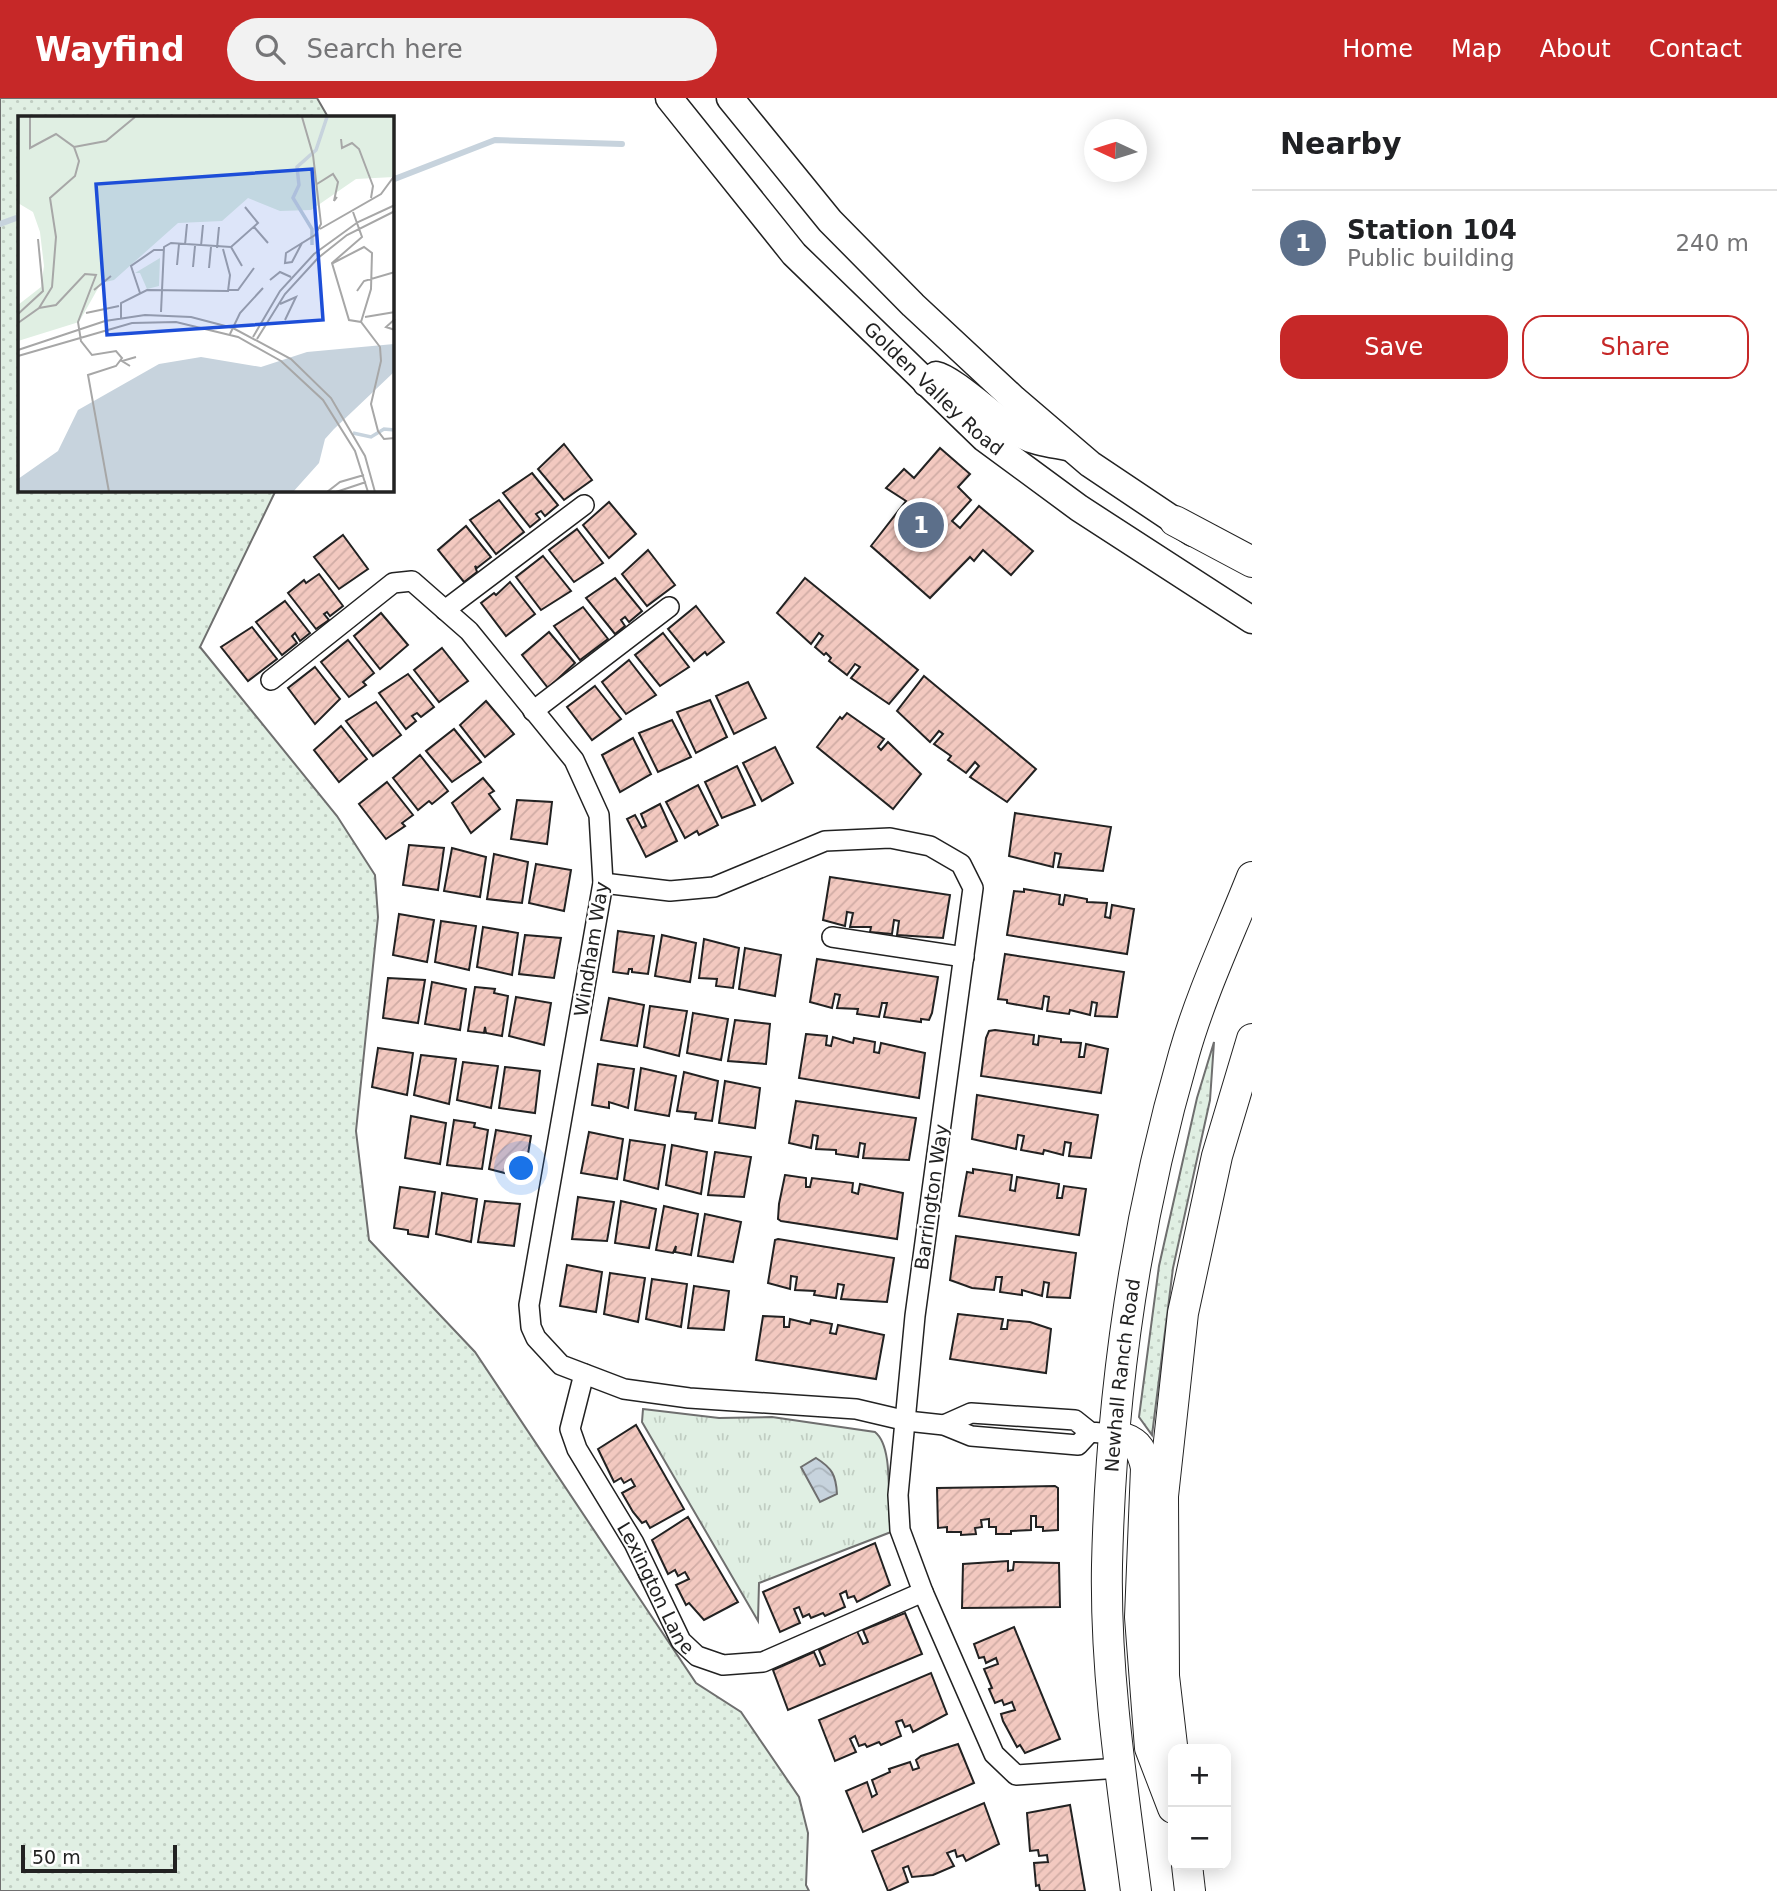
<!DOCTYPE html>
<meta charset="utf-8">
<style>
body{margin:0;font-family:"DejaVu Sans",sans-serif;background:#f2f2f2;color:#202124}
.controls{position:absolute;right:21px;bottom:21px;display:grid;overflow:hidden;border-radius:14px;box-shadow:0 4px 18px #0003}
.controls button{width:63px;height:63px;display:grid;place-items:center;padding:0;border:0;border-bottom:2px solid #e0e0e0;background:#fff;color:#202124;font:35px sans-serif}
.compass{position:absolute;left:1084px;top:21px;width:63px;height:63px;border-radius:50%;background:#fff;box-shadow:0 4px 18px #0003;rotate:274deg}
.scale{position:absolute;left:21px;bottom:18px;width:156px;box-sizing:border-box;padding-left:7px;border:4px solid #222;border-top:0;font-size:19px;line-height:24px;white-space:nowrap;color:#222;-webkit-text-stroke:5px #fff;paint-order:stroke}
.you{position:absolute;left:522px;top:1071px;width:24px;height:24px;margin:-18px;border:5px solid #fff;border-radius:50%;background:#1a73e8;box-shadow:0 0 0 10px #1a73e833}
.badge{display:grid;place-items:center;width:46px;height:46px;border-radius:50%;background:#c62828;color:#fff;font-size:23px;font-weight:700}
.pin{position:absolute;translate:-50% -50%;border:4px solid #fff;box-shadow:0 2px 7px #0006}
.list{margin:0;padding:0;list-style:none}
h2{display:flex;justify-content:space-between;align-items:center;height:91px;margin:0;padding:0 28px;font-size:30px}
h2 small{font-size:23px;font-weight:400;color:#757577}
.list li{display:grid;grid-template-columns:46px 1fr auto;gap:21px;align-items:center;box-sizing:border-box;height:105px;padding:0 28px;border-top:2px solid #e0e0e0}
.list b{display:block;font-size:26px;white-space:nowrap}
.list p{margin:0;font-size:23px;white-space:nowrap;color:#757577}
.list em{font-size:23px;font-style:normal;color:#757577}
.actions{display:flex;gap:14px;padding:21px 28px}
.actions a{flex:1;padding:16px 0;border:2px solid #c62828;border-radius:21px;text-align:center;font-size:24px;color:#c62828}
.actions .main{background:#c62828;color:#fff}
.icon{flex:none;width:38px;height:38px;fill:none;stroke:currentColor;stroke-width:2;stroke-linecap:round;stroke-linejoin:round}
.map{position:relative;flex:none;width:1252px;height:1793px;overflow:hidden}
header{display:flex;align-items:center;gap:42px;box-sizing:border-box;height:98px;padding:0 35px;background:#c62828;color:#fff}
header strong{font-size:33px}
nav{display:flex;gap:38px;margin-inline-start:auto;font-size:24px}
.search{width:490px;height:63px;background:#f2f2f2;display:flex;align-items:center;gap:18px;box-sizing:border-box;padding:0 24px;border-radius:38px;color:#757577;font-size:26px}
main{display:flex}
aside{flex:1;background:#fff}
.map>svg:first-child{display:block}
.grass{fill:url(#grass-dots);stroke:#6f6f6f;stroke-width:2}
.park{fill:url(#park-tufts);stroke:#6f6f6f;stroke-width:2}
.water{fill:url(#water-waves);stroke:#6f6f6f;stroke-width:2}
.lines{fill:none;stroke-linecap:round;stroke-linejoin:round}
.stream{stroke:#c7d3dd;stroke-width:6}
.building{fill:url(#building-hatch);stroke:#222;stroke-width:2}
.street-casing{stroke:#222;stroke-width:22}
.secondary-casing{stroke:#222;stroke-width:29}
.primary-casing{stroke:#222;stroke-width:32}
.street{stroke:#fff;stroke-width:19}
.secondary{stroke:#fff;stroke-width:26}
.primary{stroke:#fff;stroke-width:30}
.labels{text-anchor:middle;stroke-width:5;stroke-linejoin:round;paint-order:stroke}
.street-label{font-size:19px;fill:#222;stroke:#fff}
.inset-river{fill:none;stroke:#c7d3dd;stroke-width:3.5}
.inset-road{fill:none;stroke:#a7a7a7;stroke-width:2}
.view{fill:#1d4ed8;fill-opacity:0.15;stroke:#1d4ed8;stroke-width:3.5}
.inset-edge{fill:none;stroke:#222;stroke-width:3.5}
</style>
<header>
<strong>Wayfind</strong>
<div class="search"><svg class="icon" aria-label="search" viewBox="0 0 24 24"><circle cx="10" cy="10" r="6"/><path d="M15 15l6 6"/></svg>Search here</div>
<nav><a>Home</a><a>Map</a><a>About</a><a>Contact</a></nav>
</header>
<main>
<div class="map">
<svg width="1252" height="1793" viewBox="0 0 1252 1793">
<defs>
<pattern id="grass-dots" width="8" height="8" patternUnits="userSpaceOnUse" patternTransform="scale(1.75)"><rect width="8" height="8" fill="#e0efe3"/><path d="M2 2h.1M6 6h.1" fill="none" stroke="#c0cdc2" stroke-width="1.8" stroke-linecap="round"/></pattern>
<pattern id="park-tufts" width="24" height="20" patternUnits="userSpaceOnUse" patternTransform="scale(1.75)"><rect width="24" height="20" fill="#e0efe3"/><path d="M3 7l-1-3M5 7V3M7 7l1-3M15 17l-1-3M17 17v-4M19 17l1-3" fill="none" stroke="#c0cdc2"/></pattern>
<pattern id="water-waves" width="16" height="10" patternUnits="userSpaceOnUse" patternTransform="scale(1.75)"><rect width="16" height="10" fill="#c7d3dd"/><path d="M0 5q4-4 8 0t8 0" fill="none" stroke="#abb5bd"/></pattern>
<pattern id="building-hatch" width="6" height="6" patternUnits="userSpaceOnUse" patternTransform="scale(1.75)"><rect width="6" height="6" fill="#f3c9c0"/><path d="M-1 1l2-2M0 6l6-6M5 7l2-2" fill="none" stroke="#d0aca5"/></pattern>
</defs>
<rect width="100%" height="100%" fill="#fff"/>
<g class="grass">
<polygon points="0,0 317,0 328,19 19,19 19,392 276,392 200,549 337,718 375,777 378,819 356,1033 369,1142 475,1254 696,1585 741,1614 799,1699 808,1735 806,1787 809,1793 0,1793"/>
<polygon points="1214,944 1210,1002 1173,1170 1152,1337 1139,1319 1159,1168 1197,1000"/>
</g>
<path class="park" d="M643,1311L719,1320L772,1319L875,1334C895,1350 886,1407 891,1434L759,1485L758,1523L642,1324Z"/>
<path class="water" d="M816,1360C832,1370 836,1377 837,1396L820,1404L801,1369Z"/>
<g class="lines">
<g class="stream">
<polyline points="392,82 495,42 622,46"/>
<polyline points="0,126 19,119"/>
</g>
</g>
<g class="building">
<polygon points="564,346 592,382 564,402 538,371"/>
<polygon points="940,350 970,376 958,389 971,402 952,423 960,430 979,408 1033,453 1011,477 983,452 974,463 970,459 930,500 871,448 906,403 886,390 904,371 914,380"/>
<polygon points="532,375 558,407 545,418 541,413 536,416 540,421 530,429 503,395"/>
<polygon points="499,402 524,434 496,456 470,422"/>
<polygon points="609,404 636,436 609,460 583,427"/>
<polygon points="466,428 491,459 477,470 475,468 477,474 464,484 438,452"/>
<polygon points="577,431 603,465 574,484 549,452"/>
<polygon points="343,437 368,471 339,491 314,459"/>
<polygon points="648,452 675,487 647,508 622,476"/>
<polygon points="543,458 571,493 541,512 516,479"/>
<polygon points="319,476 343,508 330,518 327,514 324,516 329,522 316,531 288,495 304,482 306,485"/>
<polygon points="615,480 642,513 629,524 625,519 621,522 625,528 615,536 586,500"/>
<polygon points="805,480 918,572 889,606 851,580 860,569 855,566 847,577 829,563 831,560 826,555 824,557 815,549 823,538 819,535 811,546 777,515"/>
<polygon points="510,484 535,516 506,538 481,505 494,495 496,497"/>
<polygon points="285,503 310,535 300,543 295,535 292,538 297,545 282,557 256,524"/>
<polygon points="696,508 724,544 707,557 705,554 694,563 668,531"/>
<polygon points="583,509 608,541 580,562 554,528"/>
<polygon points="381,515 408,547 380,571 354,538"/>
<polygon points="252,529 277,561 248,583 221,549"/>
<polygon points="549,534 575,565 548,590 522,557"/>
<polygon points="663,535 689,569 660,588 635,557"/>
<polygon points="348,542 374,575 363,584 366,587 349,599 321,564"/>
<polygon points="442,550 468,583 439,604 414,572"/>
<polygon points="629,562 656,597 626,616 602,584"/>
<polygon points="315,569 340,601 315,626 288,590"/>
<polygon points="408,576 434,609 421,619 417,615 412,618 416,623 406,631 379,595"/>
<polygon points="924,578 1036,671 1007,704 970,679 979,668 975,664 966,675 948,662 951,658 934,646 943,636 939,633 930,644 897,613"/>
<polygon points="748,584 766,620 734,636 716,598"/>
<polygon points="595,588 621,621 592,642 567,609"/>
<polygon points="710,602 727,639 696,655 677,614"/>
<polygon points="486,603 514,636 485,659 460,627"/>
<polygon points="376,604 401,637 373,658 346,623"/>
<polygon points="847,615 884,641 878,649 881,652 888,644 921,676 893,711 817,649 840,619 842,621"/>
<polygon points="672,622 691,659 658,674 639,635"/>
<polygon points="341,628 367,661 339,684 314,652"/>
<polygon points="454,631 481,664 452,684 426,653"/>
<polygon points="633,640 651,676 620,694 602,657"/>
<polygon points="775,649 793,685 762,703 743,665"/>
<polygon points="420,657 448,693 432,706 429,703 418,712 393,680"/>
<polygon points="737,668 755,707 722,720 705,684"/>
<polygon points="483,680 494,693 489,696 500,711 471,735 452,705"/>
<polygon points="387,684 413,717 402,725 405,728 386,741 359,706"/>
<polygon points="698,687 718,727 699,737 697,733 685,740 666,704"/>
<polygon points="517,702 552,704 547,746 511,741"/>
<polygon points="660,706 677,743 646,759 627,721 635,717 642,730 646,728 641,716"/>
<polygon points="1015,715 1111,729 1103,773 1058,769 1061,756 1055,755 1053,769 1009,758"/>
<polygon points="409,747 444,750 438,792 403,787"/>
<polygon points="452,750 486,759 480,799 444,793"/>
<polygon points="494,756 528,764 522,805 487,801"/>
<polygon points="536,766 571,772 564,813 529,805"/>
<polygon points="830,779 950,797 943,840 897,837 899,823 894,822 892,836 870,834 871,829 850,829 853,815 847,814 845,828 823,822"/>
<polygon points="1024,791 1060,797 1059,806 1063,807 1065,797 1087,801 1087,804 1107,805 1105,819 1110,820 1112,807 1134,811 1127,856 1007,837 1014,793 1024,794"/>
<polygon points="399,816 434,822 427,864 393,857"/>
<polygon points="441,823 476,828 469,872 435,864"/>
<polygon points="483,829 518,835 512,877 477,869"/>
<polygon points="618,833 654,838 648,876 632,874 632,871 629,871 628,876 613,874"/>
<polygon points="525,837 561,840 554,880 519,876"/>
<polygon points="662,837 696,845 690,884 655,878"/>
<polygon points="704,841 739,850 733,890 716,888 717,881 699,880"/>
<polygon points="745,850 781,857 775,898 739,891"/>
<polygon points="1005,856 1124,874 1117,919 1095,918 1097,905 1092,904 1090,917 1070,912 1069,916 1047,913 1049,899 1044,898 1042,911 1007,905 1007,902 998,901"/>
<polygon points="817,861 938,879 932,915 929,922 921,921 921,924 884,919 887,905 882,905 879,919 857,916 858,911 837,910 840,897 835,896 832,910 810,904"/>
<polygon points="388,880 425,882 418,925 383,920"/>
<polygon points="432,884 466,891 460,932 425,926"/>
<polygon points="475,889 495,891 494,895 508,898 502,938 486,935 485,929 484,935 468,933"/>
<polygon points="516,899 551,905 544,947 509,938"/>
<polygon points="609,900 644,907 637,948 601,942"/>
<polygon points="650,908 687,913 679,958 644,949"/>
<polygon points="693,915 728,921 721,962 687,955"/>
<polygon points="735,922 770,926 766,966 728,963"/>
<polygon points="995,932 1034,937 1033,946 1038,947 1039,938 1061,941 1061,944 1081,945 1079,959 1084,959 1086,946 1108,951 1101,995 981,978 986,940 989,933"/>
<polygon points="806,936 827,938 826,947 831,948 833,939 853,945 854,940 875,944 874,954 879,955 881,945 925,955 919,1000 799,980"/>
<polygon points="378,950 413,955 407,997 372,989"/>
<polygon points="421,957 456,961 449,1006 414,997"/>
<polygon points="463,964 498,968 491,1010 457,1002"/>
<polygon points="598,966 634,971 628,1010 609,1004 609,1010 592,1007"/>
<polygon points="505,969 540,973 535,1015 499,1010"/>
<polygon points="641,970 676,978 669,1018 635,1012"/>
<polygon points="684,974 718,983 712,1023 695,1021 696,1015 677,1013"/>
<polygon points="725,983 760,990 755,1030 719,1025"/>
<polygon points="977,997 1098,1017 1091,1060 1069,1058 1071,1045 1065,1044 1063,1057 1044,1052 1043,1056 1021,1052 1024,1038 1018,1037 1016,1051 972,1041"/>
<polygon points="796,1003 916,1020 909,1062 863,1060 865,1046 860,1045 858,1059 836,1056 836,1052 816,1051 818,1038 813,1037 811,1050 789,1045"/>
<polygon points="411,1018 446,1025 440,1066 405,1060"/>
<polygon points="454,1022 475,1025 474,1029 488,1032 482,1071 447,1067"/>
<polygon points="496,1032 531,1038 524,1080 489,1071"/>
<polygon points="589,1034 623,1041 617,1081 581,1075"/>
<polygon points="630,1042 665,1047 658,1091 624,1082"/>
<polygon points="672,1047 707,1054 701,1096 666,1087"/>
<polygon points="715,1054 751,1059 744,1099 708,1097"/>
<polygon points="973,1071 1012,1077 1010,1092 1015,1093 1017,1079 1059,1086 1057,1100 1062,1100 1064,1088 1086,1091 1079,1137 959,1118 967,1074 973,1075"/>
<polygon points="785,1077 806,1080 806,1089 810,1089 812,1080 853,1085 852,1094 858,1096 860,1086 903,1095 897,1141 781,1123 778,1121 779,1106"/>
<polygon points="400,1089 435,1094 428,1139 408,1136 408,1132 394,1130"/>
<polygon points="442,1095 477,1101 471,1144 436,1136"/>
<polygon points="578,1099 614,1104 607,1143 572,1141"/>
<polygon points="485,1103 520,1106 514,1148 478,1144"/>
<polygon points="621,1103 656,1111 649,1150 615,1145"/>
<polygon points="664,1108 698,1116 691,1157 675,1154 676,1148 673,1155 656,1152"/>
<polygon points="705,1116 741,1124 733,1164 698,1158"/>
<polygon points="956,1138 1076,1155 1070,1200 1047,1199 1049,1185 1044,1184 1042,1198 1022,1192 1022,1197 1000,1194 1002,1179 996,1179 994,1192 972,1190 950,1182"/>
<polygon points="778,1141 894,1160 887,1204 841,1201 844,1187 838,1186 836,1200 814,1197 815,1193 795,1192 797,1179 791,1178 790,1191 768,1185 775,1142"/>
<polygon points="567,1167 602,1174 596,1214 560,1208"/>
<polygon points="610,1175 645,1180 638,1224 604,1216"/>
<polygon points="652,1181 687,1186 681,1229 646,1221"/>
<polygon points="694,1188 729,1193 724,1232 688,1230"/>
<polygon points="958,1216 1003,1221 1001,1231 1007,1231 1008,1222 1030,1224 1051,1231 1046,1275 950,1261"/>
<polygon points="763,1218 784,1219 784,1229 789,1229 790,1221 810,1226 811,1222 832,1226 830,1235 836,1236 838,1227 884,1237 876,1281 756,1262"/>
<polygon points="636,1327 684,1411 650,1430 646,1423 642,1425 633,1414 622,1395 635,1388 631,1381 624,1385 621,1380 614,1384 598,1351"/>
<polygon points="1055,1388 1058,1390 1058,1432 1043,1433 1043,1429 1036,1429 1036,1418 1031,1418 1031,1432 1011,1433 1011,1436 996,1436 996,1429 989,1429 989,1421 981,1422 982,1429 975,1430 976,1436 961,1437 961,1434 947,1434 947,1429 938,1430 937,1390"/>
<polygon points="688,1419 738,1504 704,1522 689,1505 686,1507 676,1487 689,1481 685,1474 678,1478 675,1472 668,1476 652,1442"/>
<polygon points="875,1445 890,1487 857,1504 854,1498 848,1500 846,1493 840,1496 845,1509 825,1518 823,1515 811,1520 809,1516 803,1519 799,1509 794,1511 800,1525 780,1534 763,1494"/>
<polygon points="1008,1463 1008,1473 1013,1472 1014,1464 1059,1465 1060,1509 962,1510 963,1466"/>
<polygon points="905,1515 922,1556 788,1612 773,1572 814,1554 820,1568 825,1566 819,1552 857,1533 863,1546 868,1544 863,1532"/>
<polygon points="1014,1529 1060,1641 1025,1655 1020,1647 1017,1649 1003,1623 1001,1616 1015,1612 1012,1604 1004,1607 1002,1602 995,1605 989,1591 992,1590 984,1571 998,1566 996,1560 986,1565 984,1559 979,1560 974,1546"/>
<polygon points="931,1575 947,1616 913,1634 910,1627 905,1629 902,1622 896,1624 901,1638 881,1647 879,1644 867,1649 865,1646 859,1648 855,1638 850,1641 856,1654 835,1663 819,1622"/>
<polygon points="958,1646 974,1685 863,1734 846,1693 867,1684 872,1699 877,1696 872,1682 890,1674 889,1671 910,1664 913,1672 919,1670 916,1662 921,1658"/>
<polygon points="984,1705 999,1746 966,1763 963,1757 957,1759 955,1752 947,1755 954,1768 933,1777 912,1779 908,1768 903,1770 908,1784 888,1793 872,1753"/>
<polygon points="1070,1707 1085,1793 1040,1793 1039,1787 1036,1788 1034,1765 1048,1764 1047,1757 1039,1758 1038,1752 1030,1753 1027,1715"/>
</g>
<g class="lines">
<g class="street-casing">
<g id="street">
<polyline points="445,512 584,407"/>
<polyline points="271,582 393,485 412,483 469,533 574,662 599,717 603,785 529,1207 531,1229 536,1240 561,1267 624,1291 689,1300 856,1311 907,1323 944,1327 971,1338 1078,1347 1090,1334"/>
<polyline points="533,613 669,509"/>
<polyline points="603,785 670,793 714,789 825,743 890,740 930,748 961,766 973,790 915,1218 898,1397 900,1432 923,1494 994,1656 1016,1677 1120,1670"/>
<polyline points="832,839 964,859"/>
<path id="s1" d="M584,1276L570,1331L577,1351L634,1445L681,1543L697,1558L723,1567L763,1564L923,1494"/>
<polyline points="944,1327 971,1315 986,1316 1075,1322 1090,1334 1101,1335"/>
</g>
</g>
<g class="secondary-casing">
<g id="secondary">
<path id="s2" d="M669,0L794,156L984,340L1079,410L1252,522"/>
<polyline points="730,0 830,123 913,207 1014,301 1090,366 1193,435"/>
<path d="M926,285L936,277C953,280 999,324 1020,336C1033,344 1052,346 1067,349"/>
</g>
</g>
<g class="primary-casing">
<g id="primary">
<polyline points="1175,423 1252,464"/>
<path d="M1114,1337C1135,1342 1142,1349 1146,1370L1140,1519L1150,1650L1173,1710"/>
<polyline points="1173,1656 1164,1578 1163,1398 1183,1215 1217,1058 1252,941"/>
<polyline points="1187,1767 1190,1793"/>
<path id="s3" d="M1136,1793C1122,1686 1105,1576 1107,1467C1111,1294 1136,1122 1184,956C1201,896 1229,837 1252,779"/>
</g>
</g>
<use href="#street" class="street"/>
<use href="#secondary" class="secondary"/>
<use href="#primary" class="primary"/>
</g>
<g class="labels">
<g class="street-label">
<text dy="7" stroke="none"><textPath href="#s2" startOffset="394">Golden Valley Road</textPath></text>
<text transform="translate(591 851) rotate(-81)" y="7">Windham Way</text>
<text transform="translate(931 1099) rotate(-82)" y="7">Barrington Way</text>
<text dy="7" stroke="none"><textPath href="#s3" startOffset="518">Newhall Ranch Road</textPath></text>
<text dy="7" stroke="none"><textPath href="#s1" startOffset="238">Lexington Lane</textPath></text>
</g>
</g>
<g transform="translate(18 18)">
<rect width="376" height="376" fill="#fff"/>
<path d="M0,1H376V61L338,63L293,94L262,95L230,82L204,105L160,107L96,164L83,167L61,206L0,225V189L23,171L26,150L22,116L15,96L0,87Z" fill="#e0efe3"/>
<path d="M142,142L141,170L129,173L122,157H117Z" fill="#e0efe3"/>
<path d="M376,228V256L316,313L307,323L301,347L275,376H0V363L40,335L60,294L141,248L183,241L243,251L289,236Z" fill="#c7d3dd"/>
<path class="inset-river" d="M294,129V113L275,82L281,69L279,51L298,34L309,1M335,317L353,321L366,313L377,314"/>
<path class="inset-road" d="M323,23L324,32L334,27L341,33L355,70L353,82M56,31L88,25L117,1M299,68L315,58L320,66L316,85L319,81M335,96L344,121L314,147L331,204L343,206L362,231L363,245L353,288L360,315L366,323L377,322M236,111L250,127M302,113L363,78L377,59M284,127L274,146L267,147L268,137L297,119L303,108L295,39L284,1M167,129L169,108M183,130L185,109M213,131L224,150M199,132L201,111M315,147L346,131L354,137L353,173L343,206M159,149L161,128M175,151L177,130M191,152L193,131M252,164L262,156L273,161M76,174L93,160M211,174H220L236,152M339,175L346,165L377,156M122,177L113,150L136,134H145M262,188L278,181L267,204M21,192L38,189L67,158L78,159L60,206L63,225L74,239L98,235L104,242L98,250L70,259L91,376M143,196L146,131L153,127L213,131L240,107L227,91M68,197L101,190M0,198L25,175L20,123M347,201L377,196M103,202V187L129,174L210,175L212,159L205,133M377,203L368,211L377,214M0,207L21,192L34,171L38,121L32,82L57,60L61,45L56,31L38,18L12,32V1M212,218L222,197L245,172M235,221L262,175L296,138L340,106L377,89M239,223L267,178L300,142L329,119L377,95M0,234L87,205L127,199L173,201L215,212L273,243L313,282L347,340L357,376M0,240L114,207L158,206L220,221L263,245L305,284L337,335L350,376M112,250L104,245L118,241M309,376L322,366L346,359M318,376L348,366"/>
<path class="view" d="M294,53L305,204L89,219L78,68Z"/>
<rect width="376" height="376" class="inset-edge"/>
</g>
</svg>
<div class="controls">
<button>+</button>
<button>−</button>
</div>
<svg class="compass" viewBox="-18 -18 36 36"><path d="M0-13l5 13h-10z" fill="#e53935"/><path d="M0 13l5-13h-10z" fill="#757577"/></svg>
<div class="scale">50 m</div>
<div class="you"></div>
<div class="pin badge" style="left:921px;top:427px;background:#5c6f8a">1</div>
</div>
<aside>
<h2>Nearby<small></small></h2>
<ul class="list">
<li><span class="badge" style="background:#5c6f8a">1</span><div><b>Station 104</b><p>Public building</p></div><em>240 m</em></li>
</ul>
<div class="actions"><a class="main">Save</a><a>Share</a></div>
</aside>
</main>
